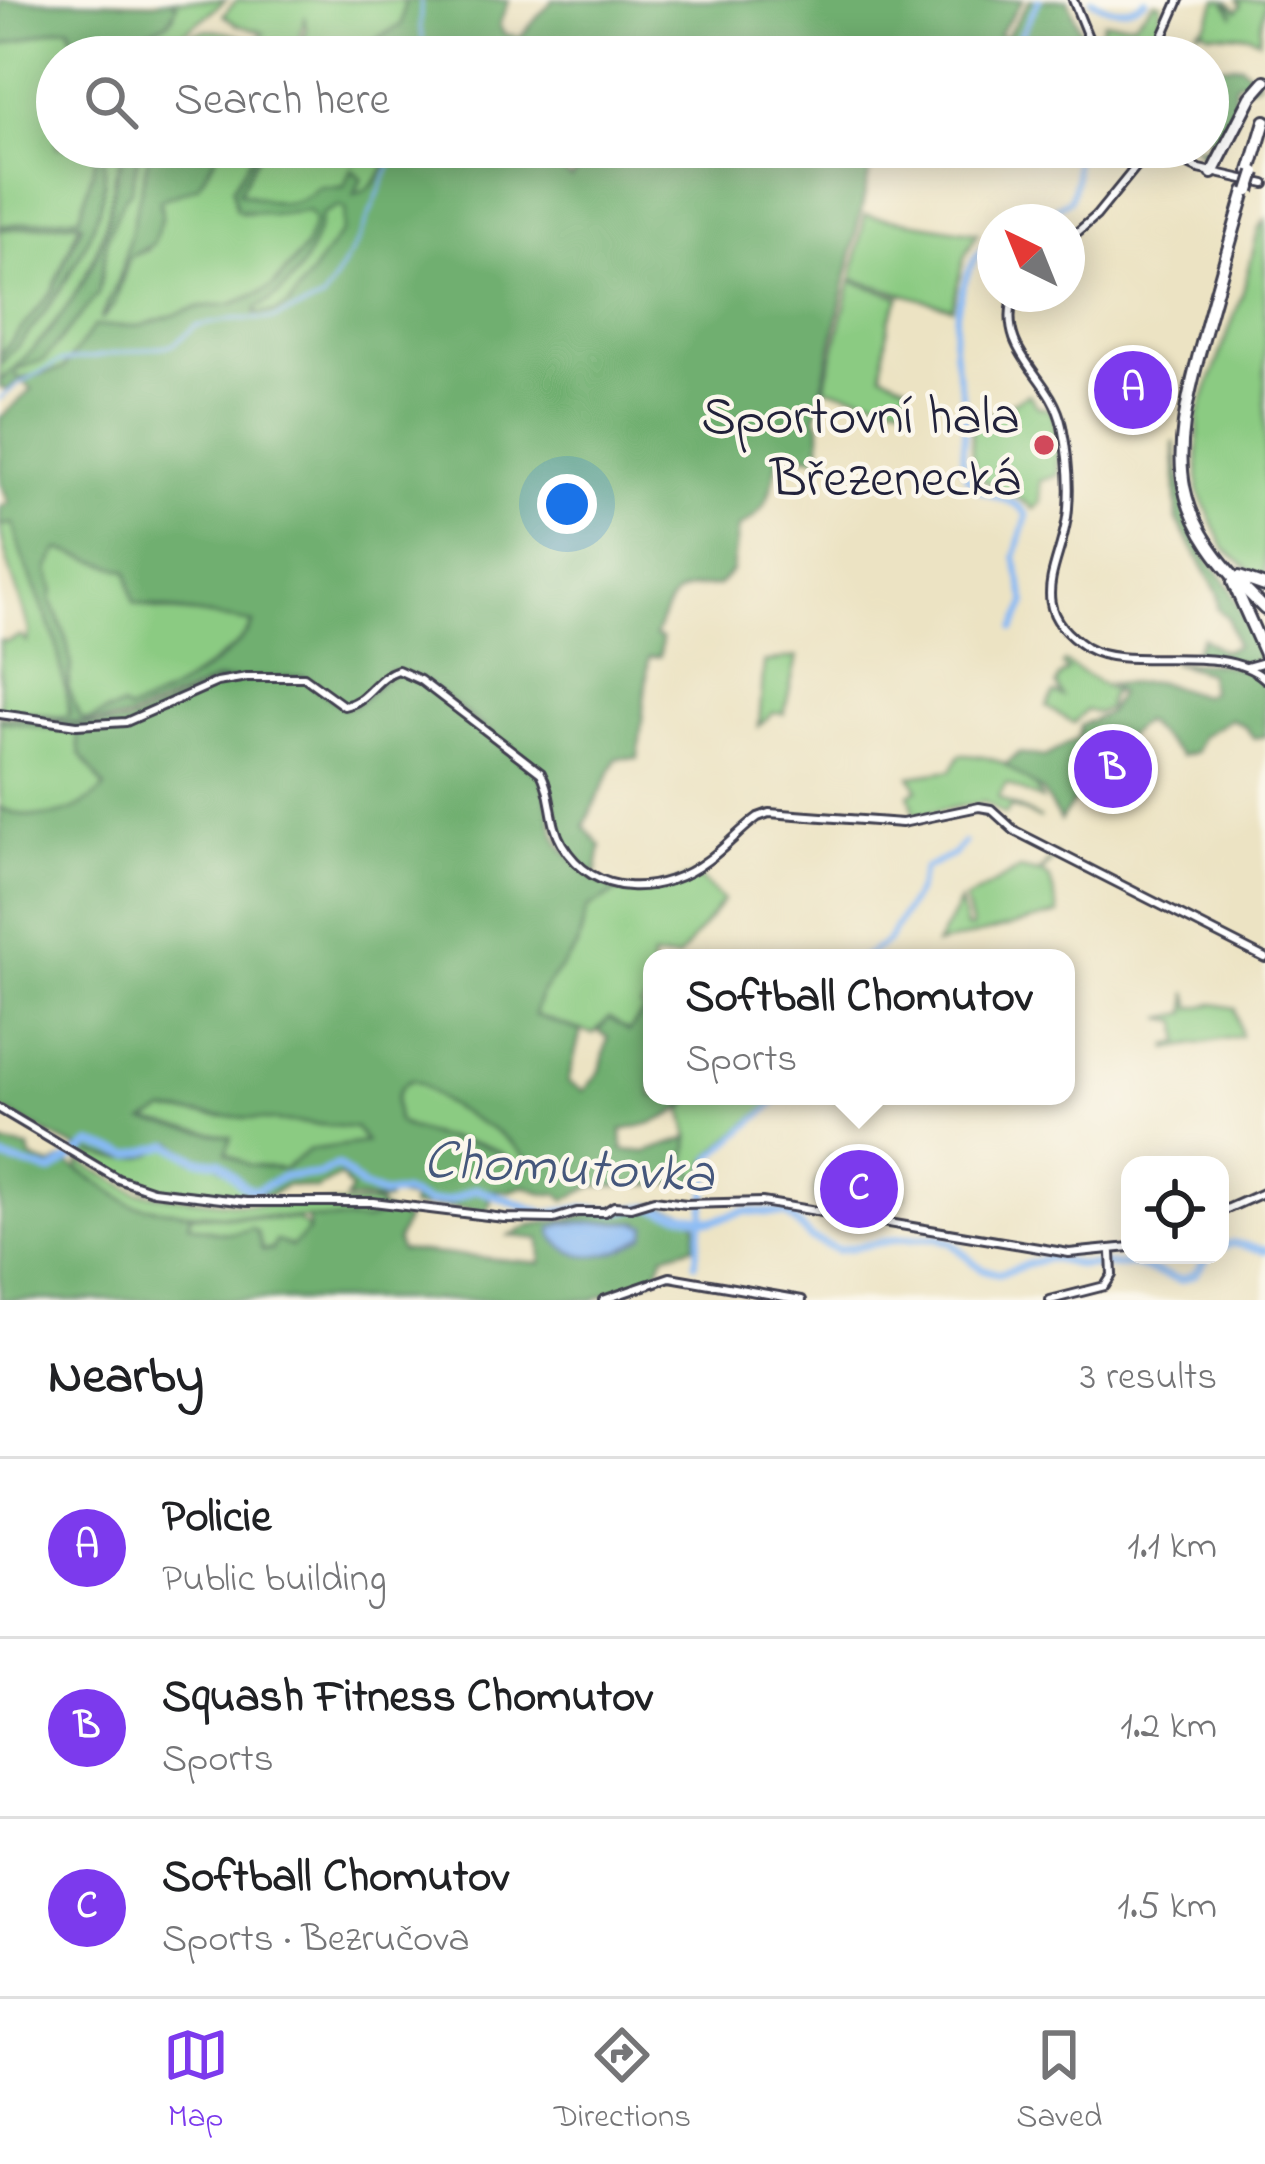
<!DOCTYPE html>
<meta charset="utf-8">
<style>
body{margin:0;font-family:"Indie Flower",sans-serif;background:#f2f2f2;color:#202124}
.controls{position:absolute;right:36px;bottom:36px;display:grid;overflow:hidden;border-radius:24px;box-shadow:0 6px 30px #0003}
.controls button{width:108px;height:108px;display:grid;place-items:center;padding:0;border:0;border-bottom:3px solid #e0e0e0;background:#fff;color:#202124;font:60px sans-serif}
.compass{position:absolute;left:977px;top:204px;width:108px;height:108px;border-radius:50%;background:#fff;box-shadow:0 6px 30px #0003;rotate:317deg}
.you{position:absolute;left:567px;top:504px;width:42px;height:42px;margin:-30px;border:9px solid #fff;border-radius:50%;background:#1a73e8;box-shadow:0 0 0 18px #1a73e833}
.badge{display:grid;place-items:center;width:78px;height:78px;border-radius:50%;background:#7c3aed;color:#fff;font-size:39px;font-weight:700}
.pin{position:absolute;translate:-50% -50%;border:6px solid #fff;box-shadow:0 3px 12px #0006}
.popup{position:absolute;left:643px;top:949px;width:432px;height:156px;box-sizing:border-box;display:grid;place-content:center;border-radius:24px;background:#fff;filter:drop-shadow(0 3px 9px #0005);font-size:39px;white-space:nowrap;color:#757577}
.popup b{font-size:45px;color:#202124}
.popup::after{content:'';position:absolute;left:50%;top:100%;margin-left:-24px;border:24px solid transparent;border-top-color:#fff}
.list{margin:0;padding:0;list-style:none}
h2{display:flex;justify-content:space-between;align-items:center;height:156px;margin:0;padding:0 48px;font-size:51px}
h2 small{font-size:39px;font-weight:400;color:#757577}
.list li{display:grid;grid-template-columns:78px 1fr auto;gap:36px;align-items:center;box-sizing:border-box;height:180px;padding:0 48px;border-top:3px solid #e0e0e0}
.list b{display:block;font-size:45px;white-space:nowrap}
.list p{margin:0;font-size:39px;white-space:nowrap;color:#757577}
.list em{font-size:39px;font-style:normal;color:#757577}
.icon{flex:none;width:66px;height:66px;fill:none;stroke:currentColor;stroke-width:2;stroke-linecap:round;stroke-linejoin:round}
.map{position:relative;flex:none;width:1265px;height:1300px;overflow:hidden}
.search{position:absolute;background:#fff;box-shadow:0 6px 30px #0003;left:36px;right:36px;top:36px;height:132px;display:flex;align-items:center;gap:30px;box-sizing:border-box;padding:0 42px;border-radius:66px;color:#757577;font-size:45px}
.sheet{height:696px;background:#fff}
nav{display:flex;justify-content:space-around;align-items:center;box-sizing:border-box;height:168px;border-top:3px solid #e0e0e0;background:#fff;font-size:33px;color:#757577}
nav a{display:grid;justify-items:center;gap:6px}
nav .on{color:#7c3aed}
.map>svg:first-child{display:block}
.green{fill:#8bcb82;stroke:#56765e;stroke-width:3}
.forest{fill:#70af70;stroke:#496856;stroke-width:3;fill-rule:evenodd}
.water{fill:#87b9f4;stroke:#546e98;stroke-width:3}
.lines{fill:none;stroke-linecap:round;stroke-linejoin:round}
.stream{stroke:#87b9f4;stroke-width:3}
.canal{stroke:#87b9f4;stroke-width:6}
.river{stroke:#87b9f4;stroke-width:8}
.minor-casing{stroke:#403f4f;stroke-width:12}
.highway-casing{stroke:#403f4f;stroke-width:16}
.minor{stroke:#fff;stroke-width:6}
.highway{stroke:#fff;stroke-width:10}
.highway-bridge-casing{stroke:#403f4f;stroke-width:16;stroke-linecap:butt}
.highway-bridge{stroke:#fff;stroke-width:10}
.poi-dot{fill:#d1495b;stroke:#fbf7ec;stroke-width:4.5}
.labels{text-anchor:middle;stroke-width:9;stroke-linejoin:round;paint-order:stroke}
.poi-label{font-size:54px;fill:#22223b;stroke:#fbf7ec;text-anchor:end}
.water-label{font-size:57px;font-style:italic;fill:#45577c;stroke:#fbf7ec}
</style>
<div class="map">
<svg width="1265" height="1300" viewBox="0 0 1265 1300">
<rect width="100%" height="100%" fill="#fbf7ec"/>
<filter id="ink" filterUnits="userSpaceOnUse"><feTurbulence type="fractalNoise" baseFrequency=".00833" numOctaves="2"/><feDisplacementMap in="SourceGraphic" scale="24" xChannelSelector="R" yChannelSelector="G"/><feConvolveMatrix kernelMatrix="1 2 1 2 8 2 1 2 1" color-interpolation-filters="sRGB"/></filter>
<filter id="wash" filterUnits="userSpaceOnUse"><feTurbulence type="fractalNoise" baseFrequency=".004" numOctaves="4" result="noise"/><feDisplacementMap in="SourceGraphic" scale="48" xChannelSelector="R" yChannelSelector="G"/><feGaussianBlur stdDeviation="2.7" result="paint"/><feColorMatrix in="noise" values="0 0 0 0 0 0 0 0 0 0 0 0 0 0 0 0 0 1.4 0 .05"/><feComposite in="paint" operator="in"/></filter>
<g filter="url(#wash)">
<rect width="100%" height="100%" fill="#ece3c3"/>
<g class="green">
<path d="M171,0H226L188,30L137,57H57V105L47,112L57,108V147H99L80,216L0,226V45C15,43 63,25 70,27C82,30 96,43 106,49L168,23L174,15L175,2Z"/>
<path d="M237,0H405L401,25L373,40L369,57H298L307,28L305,19L293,57H258L260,52L257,51L252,57H146C199,34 196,19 255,42L264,33L237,25L223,15Z"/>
<polygon points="1217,0 1224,0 1234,17 1227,0 1237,11 1241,6 1238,0 1265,0 1259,40 1250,35 1208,33 1205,29 1196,31 1207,23"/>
<polygon points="1155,2 1161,4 1157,57 1102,57 1097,43 1104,22 1134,23"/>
<path d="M104,147L122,149C121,162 115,173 113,185C103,265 61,328 0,381V364C46,319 94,249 104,185C106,172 103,160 104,147Z"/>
<polygon points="140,147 151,147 120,277 100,320 114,305 130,256 148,250 162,217 160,200 198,186 221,147 257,147 233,188 241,213 308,211 314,215 315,225 305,248 271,288 232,304 199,307 140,326 94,326 64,369 20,379 15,374 19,368 25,367 57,341 98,294 108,236 124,198 131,190"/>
<path d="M262,147H357L353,161L356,162L361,147H393C384,170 378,186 354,196L351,170L344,187C319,187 307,204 288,204C273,204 253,196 239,192Z"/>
<path d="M340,206L346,209L342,231L289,305L277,312L255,314L257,308C294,290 314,252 322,215Z"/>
<polygon points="865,215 977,233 964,258 952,308 852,279"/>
<polygon points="1265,220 1265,577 1247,568 1224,548 1198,490 1198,415 1242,295 1259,228"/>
<polygon points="80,222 51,293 0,355 0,230"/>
<polygon points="851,281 900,297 889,320 882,373 907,384 903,404 825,388"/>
<path d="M1029,394L1038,407L1049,409L1054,417L1059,475L1040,481L1041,502L1034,509C988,472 967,499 972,423Z"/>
<path d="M14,524L21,553L56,641L70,716L66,718L0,711V640L7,642L21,636L27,642L29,631C20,594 4,562 0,525Z"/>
<path d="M62,548L127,571L134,603C173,617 214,610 253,622L242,641L164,698L129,711H107L90,721L80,718L68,688L71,665L66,637L51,600L53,588L48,570L56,550Z"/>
<polygon points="797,657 784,714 773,713 759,726 764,662"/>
<polygon points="1064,662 1115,692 1110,695 1107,709 1096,713 1086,710 1074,723 1046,707 1054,693 1062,696 1056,685 1059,677 1068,670 1062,666"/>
<path d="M0,721L77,733L78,745L105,789C73,817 40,824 0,808Z"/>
<path d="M960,755C991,754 1030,769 1042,800L1006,784L998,798L1041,819L1011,807L1005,815L984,802L915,815L909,794L918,789L910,776L951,770Z"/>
<polygon points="1056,854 1041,873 1050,879 1059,914 936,945 960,902 966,928 972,928 965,900 1020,869 1038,873"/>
<polygon points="697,875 723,901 678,958 652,958 652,993 641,1007 645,1010 629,1031 609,1018 593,1034 534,1015 541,993 581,934 587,909 594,903 620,890 644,892"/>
<polygon points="1188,992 1192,1008 1214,1004 1235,1008 1241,1036 1168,1049 1168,1045 1181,1042 1179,1021 1162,1018 1187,1013"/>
<path d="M411,1080L422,1083L445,1103L484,1121L507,1137L531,1163L524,1170C514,1163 502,1152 491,1148C461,1137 426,1139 398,1121C395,1104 393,1089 411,1080Z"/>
<polygon points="694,1096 781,1096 710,1155 700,1180 686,1165 689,1138 683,1110"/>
<polygon points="165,1111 356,1128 367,1143 309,1150 285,1169 248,1165 225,1152 230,1137 145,1122 148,1117"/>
<path d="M168,1141L178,1145L191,1160L216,1163L248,1190L247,1197L145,1188L76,1152L79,1146C111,1156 141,1164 168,1141Z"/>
<path d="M830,1155L882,1164L899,1161L904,1197L896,1198L891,1218L817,1206C810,1190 821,1169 830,1155Z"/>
<polygon points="79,1161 138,1193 241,1204 380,1204 375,1217 365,1221 164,1212 132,1205 79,1169"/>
<path d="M190,1215L298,1220L310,1230L292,1247L262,1250L259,1237L251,1228C232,1237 210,1231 189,1225Z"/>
</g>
<g class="forest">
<path d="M0,0L153,3L171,0L177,5L168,23L106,49L72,38L70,27C49,27 24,42 0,45Z"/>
<polygon points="405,0 509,0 499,25 504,34 520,37 553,0 1023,0 999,34 1005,38 1030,0 1068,0 1088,50 1052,52 1038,45 1010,45 971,57 369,57 373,41 401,25"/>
<polygon points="1241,65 1259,81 1251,86 1241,80 1235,84 1234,119 1222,127 1203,157 1195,147 1208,147 1208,66"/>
<path d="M99,147H104C103,160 106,172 104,185C97,243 41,324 0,364V355L51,293L82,224L79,221L0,230V226L80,216Z"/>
<path d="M112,147H140L131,191L124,198L108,236L98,294L44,360L19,368L15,375L19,379L63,369L94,326H140L199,307L232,304L261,293L276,284L305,248L315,220L308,211L273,215L236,210L233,188L257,147H262L239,192C271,202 294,212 318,187H344L351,169L362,178L354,195C378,188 385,169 393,147H572L556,165L571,178L589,157L578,147H875L816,417L820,424V457L780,453C771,487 772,510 738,528L732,571L718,586C671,587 672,595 655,636L662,639L660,656L649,657L638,758H617L584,826L601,846L596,875C542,836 567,815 542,772L421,678L390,670L362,697L344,705L304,676L216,680L125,720L77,723L11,713C31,707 49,722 70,715L56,641L21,553L14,524L0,525V507L9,503L0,482V418L32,389L22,382L13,384L10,390L0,388V381C49,338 90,287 107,224C113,202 112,180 122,159V150ZM339,206L345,209L342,231L289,305L277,312L255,314L257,308C295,290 313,254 322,214ZM58,549L127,571L134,603L253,623C236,657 165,698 129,711L121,707L89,720L80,718L68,688L71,665L66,637L51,601L53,588L48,570Z"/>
<polygon points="151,147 221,147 198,186 160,200 162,217 153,244 130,256 114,305 101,320 120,277"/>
<polygon points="1174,441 1187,520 1205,555 1230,587 1260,654 1256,661 1247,663 1193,654 1202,637 1222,651 1236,646 1228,618 1218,609 1218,594 1177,520"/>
<path d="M1171,662C1195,664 1252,659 1263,686C1265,700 1265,721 1265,736L1254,738L1245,727L1231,719L1202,736L1196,752L1181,756L1143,721L1111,751L1060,821L1043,792L1005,765L1019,753L1045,757L1078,738L1081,725L1108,713L1119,693L1109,684L1159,682L1202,696L1210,692L1208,673Z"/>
<path d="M398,672L419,681L539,774C551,795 547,821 558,841C569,861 598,886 620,890L587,909L577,947L541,993L534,1015L581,1031L568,1082L584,1091L600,1071L608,1037L598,1031L609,1018L629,1031L645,1010L652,1014V1096H694C677,1118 649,1125 622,1130L623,1150L646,1152L689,1138L686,1165L703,1183L594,1186L565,1200L558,1194H544L525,1186L509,1191L486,1190L491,1203L486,1212L453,1207H411L412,1200L399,1197L397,1192L388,1196L387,1201L346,1199L351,1190L340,1176L317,1189L286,1185L269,1196L248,1190L216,1163L203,1162L173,1142C164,1144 159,1152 149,1155C98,1170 43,1130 0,1108V808C40,824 73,817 105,788L80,754L77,733L0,721V716L77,726L126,724L217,683L247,678L303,679L344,708C368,704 376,680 398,672ZM411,1080C425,1083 431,1093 443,1101C477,1125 501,1127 530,1163L523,1170C514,1163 502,1152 491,1148C461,1138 426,1139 398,1122C395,1104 393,1089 411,1080ZM165,1111L356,1128L366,1142L309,1150L284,1169L248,1165L226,1153L231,1137L145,1121Z"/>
<path d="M0,1143L29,1148L31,1158L50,1166L63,1160L132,1205L190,1213L189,1224C209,1232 233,1237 251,1228L257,1232L262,1250H272L276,1241L292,1246L309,1230L308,1218L365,1221L375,1217L379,1207L406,1220L397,1241L400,1250L541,1263L540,1239L510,1236L531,1225L653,1204L681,1211L697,1224L694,1246L664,1255L655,1277L591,1300H0ZM640,1222L645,1235C621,1253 599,1258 570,1251L564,1223Z"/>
</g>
<path class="water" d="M634,1222L647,1226L645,1235C617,1256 576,1268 553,1236L552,1228L564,1223Z"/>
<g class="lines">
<g class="stream">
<polyline points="421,0 420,27 427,57"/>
<polyline points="0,399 17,385 59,362 173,345 196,326 235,319 273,319 323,300 360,237 398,147"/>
</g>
<g class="canal">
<path d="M1092,0C1111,12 1127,13 1146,0"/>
<polyline points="1009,57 1039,0"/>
<polyline points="1031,222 1070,200 1076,179 1074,147"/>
<path d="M995,239C965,254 954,315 954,347C955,369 963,390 965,412C967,433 957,458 967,477C980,501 1013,493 1027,516L1015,557L1026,603L1014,629"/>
<polyline points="861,958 887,942 917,891 924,869 953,855 964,843"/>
<polyline points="695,1264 712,1157 783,1096"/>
</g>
<g class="river">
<polyline points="0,1158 51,1172 91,1144 131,1155 170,1145 198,1160 220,1162 243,1186 255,1191 284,1176 319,1175 337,1165 362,1187 383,1195 403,1193 428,1203 449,1201 476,1189 547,1214 584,1208 616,1211 647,1207 712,1221 744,1211 787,1214 811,1238 838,1250 898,1239 937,1238 951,1243 980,1268 998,1274 1048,1258 1080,1265 1134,1265 1180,1280 1195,1274 1209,1255"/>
<polyline points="1220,1247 1232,1243 1265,1250"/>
</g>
</g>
</g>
<g filter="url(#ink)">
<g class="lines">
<g class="minor-casing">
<g id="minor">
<polyline points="1073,0 1096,57"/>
<polyline points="1165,57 1164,34 1179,0"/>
<polyline points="1145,147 1151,154 1161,151 1199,169 1265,184"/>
<polyline points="1067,241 1096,216 1148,152"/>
<path d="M1014,294C996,355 1051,373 1062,426C1067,451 1070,483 1068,508C1065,563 1019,605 1087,648C1127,672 1223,641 1265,679"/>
<polyline points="1247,667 1265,662"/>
<path d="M0,714L77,725L126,722L217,682L247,677H304L344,706C368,702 375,677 398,670L420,680L541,773C553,795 549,822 562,844C595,899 661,896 708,860C726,847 740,830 758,817L769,813L902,823L979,807L991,809L1015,831L1265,958"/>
<polyline points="0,1109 118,1179 153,1191 247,1202 373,1202 504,1218 554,1219 577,1212 605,1212 614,1206 631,1207 654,1200 686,1204 762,1202 1069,1253 1130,1247"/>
<polyline points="1220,1212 1265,1192"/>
<polyline points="603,1300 670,1277 802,1300"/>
<polyline points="1050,1300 1105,1286 1112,1275 1111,1253"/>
</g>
</g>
<g class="highway-casing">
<g id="highway">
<polyline points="1250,171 1265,121"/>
<polyline points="1212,173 1251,97 1265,81"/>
<path d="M1245,191C1230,242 1216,292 1202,343C1168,467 1168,517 1265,609"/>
<polyline points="1239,577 1265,586"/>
<polyline points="1233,582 1265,654"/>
</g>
</g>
<use href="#minor" class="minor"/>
<use href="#highway" class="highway"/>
<g class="highway-bridge-casing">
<polyline id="highway-bridge" points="1249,191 1255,172"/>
</g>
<use href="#highway-bridge" class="highway-bridge"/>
</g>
</g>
<circle class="poi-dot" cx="1044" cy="445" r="12"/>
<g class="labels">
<g class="poi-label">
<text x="1020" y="433">Sportovní hala<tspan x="1020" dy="62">Březenecká</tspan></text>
</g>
<g class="water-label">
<text transform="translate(569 1164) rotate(3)" y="20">Chomutovka</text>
</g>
</g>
</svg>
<div class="controls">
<button><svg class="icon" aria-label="locate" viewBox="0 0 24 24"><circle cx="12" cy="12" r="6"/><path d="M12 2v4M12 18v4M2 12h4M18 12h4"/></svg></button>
</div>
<svg class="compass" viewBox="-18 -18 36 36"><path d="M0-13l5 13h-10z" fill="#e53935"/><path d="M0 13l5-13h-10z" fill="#757577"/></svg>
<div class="you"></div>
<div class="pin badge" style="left:1133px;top:390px">A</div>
<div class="pin badge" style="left:1113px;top:769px">B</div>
<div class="pin badge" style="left:859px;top:1189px">C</div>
<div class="popup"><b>Softball Chomutov</b>Sports</div>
<div class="search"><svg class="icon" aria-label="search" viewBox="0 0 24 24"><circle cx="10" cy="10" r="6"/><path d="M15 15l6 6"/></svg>Search here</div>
</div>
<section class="sheet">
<h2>Nearby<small>3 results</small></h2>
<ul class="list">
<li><span class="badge">A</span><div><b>Policie</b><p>Public building</p></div><em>1.1 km</em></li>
<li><span class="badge">B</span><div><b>Squash Fitness Chomutov</b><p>Sports</p></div><em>1.2 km</em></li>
<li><span class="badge">C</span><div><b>Softball Chomutov</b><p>Sports · Bezručova</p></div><em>1.5 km</em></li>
</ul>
</section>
<nav>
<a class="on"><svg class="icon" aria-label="map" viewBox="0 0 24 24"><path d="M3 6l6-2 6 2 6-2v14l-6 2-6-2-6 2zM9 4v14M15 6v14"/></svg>Map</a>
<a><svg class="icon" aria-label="directions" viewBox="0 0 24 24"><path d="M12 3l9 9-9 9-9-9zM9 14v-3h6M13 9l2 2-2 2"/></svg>Directions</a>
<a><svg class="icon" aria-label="saved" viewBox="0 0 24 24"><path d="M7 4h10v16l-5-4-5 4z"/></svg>Saved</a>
</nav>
